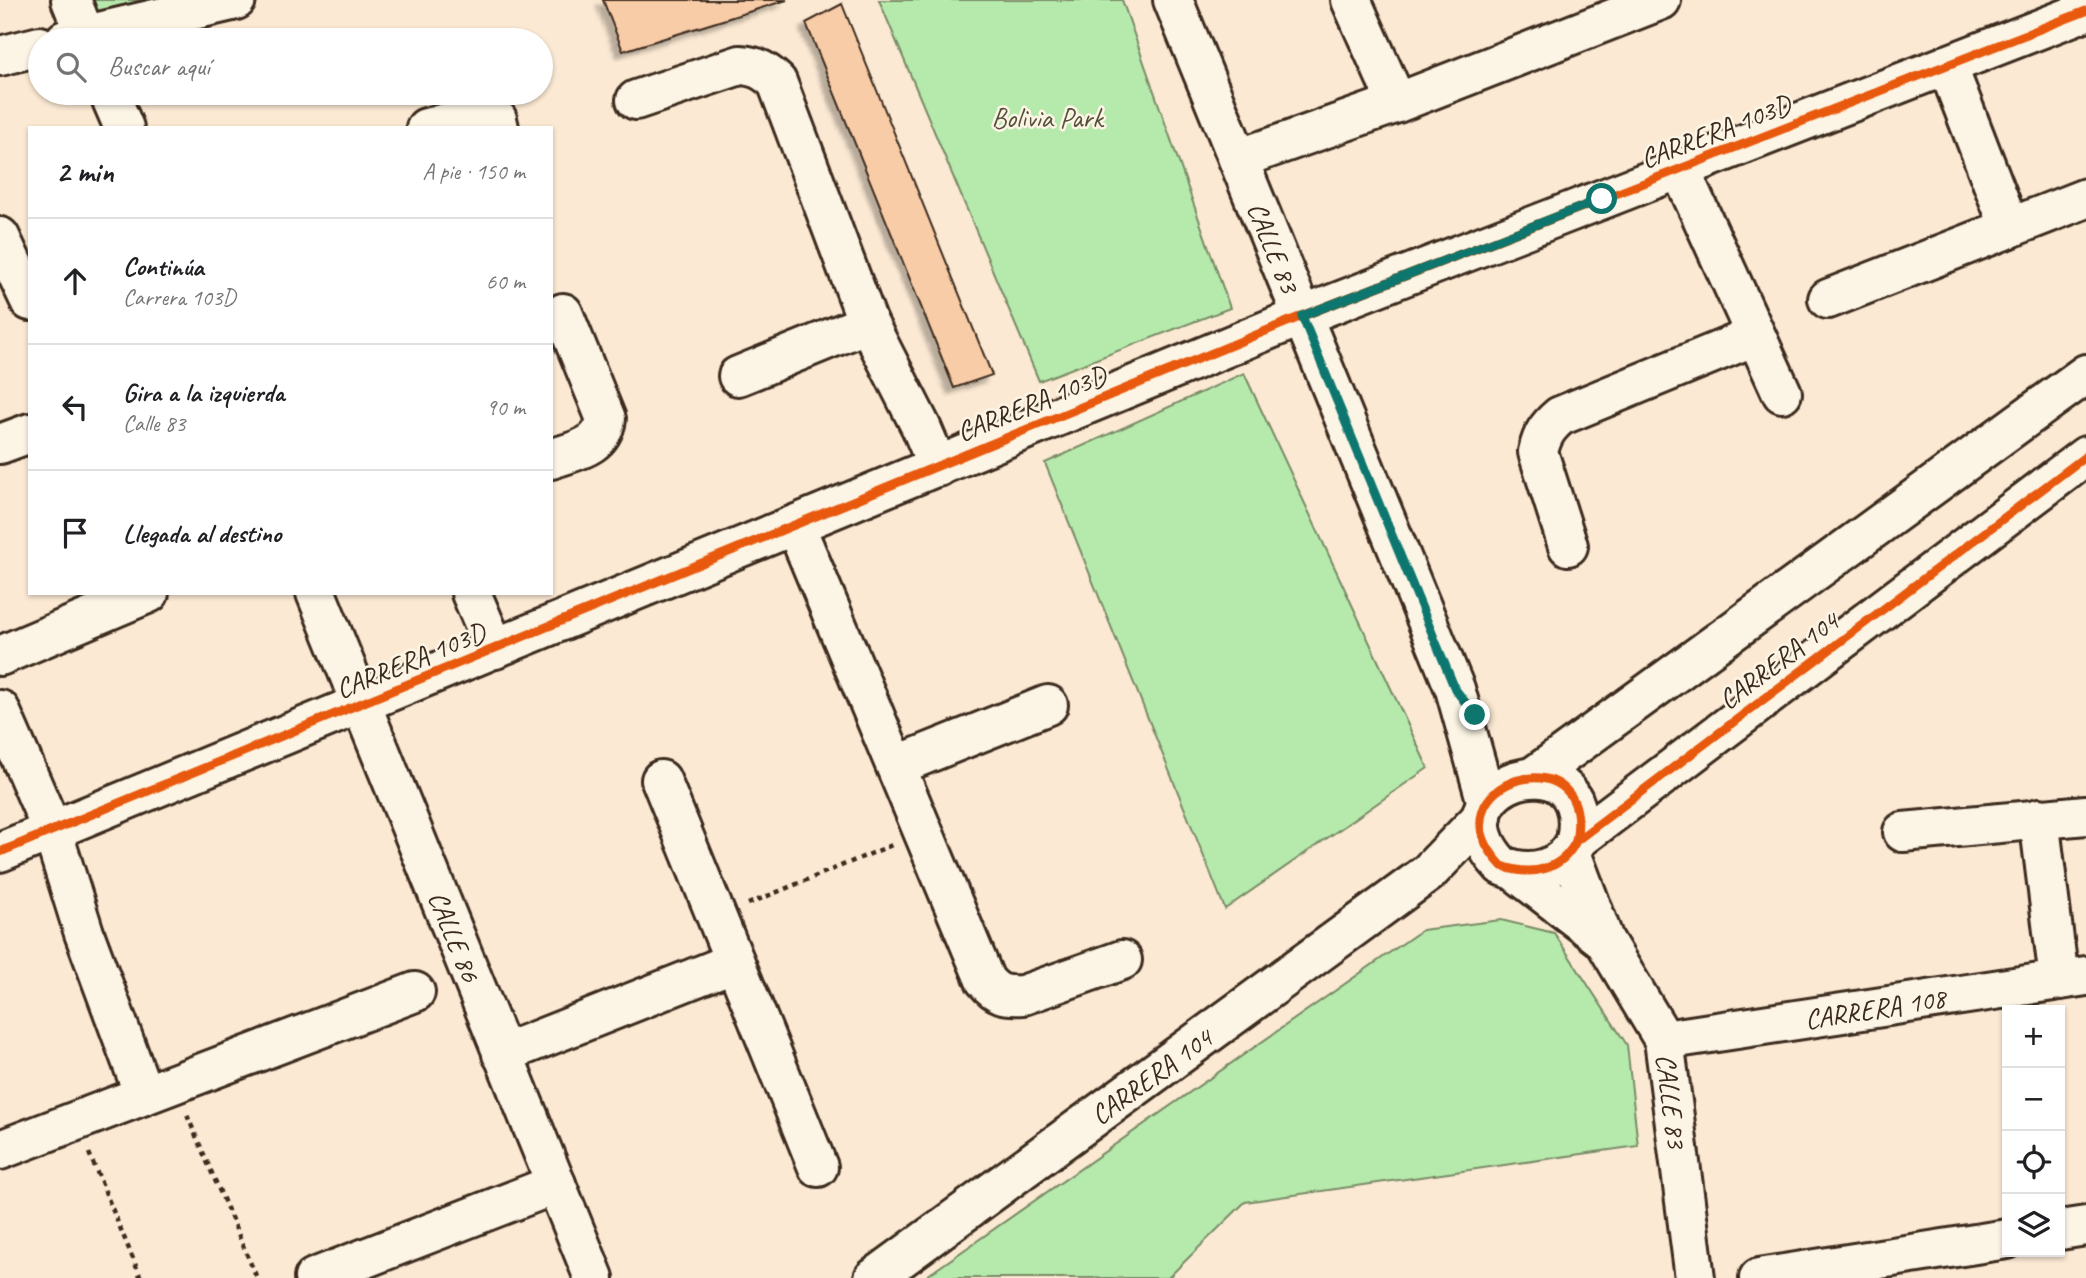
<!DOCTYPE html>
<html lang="es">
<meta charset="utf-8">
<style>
body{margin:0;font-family:Caveat,sans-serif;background:#f6f6f6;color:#202124}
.controls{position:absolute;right:21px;bottom:21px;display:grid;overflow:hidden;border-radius:0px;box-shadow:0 2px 5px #0004}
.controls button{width:63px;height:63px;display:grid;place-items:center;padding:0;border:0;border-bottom:2px solid #e0e0e0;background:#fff;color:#202124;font:35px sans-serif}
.stop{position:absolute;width:21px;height:21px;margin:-16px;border:5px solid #0f766e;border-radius:50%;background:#fff}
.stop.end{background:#0f766e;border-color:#fff;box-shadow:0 2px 7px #0008}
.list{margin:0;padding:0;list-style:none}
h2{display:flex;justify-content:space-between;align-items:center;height:91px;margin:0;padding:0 28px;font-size:30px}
h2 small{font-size:23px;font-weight:400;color:#757577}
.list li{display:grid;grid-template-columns:46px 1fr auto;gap:21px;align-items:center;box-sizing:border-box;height:126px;padding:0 28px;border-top:2px solid #e0e0e0}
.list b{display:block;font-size:26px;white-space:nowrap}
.list p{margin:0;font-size:23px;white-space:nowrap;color:#757577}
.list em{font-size:23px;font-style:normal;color:#757577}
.icon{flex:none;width:38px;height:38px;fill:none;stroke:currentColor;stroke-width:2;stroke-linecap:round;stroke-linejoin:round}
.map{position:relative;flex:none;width:2086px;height:1278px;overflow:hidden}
.search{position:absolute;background:#fff;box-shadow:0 2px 5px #0004;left:28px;top:28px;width:525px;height:77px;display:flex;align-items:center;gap:18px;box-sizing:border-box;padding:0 24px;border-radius:38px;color:#757577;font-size:26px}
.panel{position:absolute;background:#fff;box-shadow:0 2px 5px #0004;left:28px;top:126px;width:525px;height:469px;border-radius:0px}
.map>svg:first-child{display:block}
.green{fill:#b6eaac;stroke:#788a65;stroke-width:2}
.building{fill:#f9cca8;stroke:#3b2a1e;stroke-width:2;filter:url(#shadow)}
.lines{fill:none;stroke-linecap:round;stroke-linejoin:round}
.minor-casing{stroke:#3b2a1e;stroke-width:44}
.path{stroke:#3b2a1e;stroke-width:4.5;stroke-dasharray:5 5;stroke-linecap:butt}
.minor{stroke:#fcf5e5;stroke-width:38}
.cycleway-casing{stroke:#fcf5e5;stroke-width:13}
.cycleway{stroke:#e8590c;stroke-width:9}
.route{stroke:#0f766e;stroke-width:9}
.labels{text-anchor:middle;stroke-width:5;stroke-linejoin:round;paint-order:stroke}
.park-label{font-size:28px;fill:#54503a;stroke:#fcf5e5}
.street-label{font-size:28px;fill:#3b2a1e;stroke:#fcf5e5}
</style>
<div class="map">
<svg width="2086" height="1278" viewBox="0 0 2086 1278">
<defs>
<filter id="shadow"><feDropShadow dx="-6" dy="6" stdDeviation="2" flood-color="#0004"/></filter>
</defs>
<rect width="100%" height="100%" fill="#fbe9d3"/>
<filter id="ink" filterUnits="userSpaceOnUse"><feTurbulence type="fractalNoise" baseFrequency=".0143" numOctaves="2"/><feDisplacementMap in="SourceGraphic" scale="14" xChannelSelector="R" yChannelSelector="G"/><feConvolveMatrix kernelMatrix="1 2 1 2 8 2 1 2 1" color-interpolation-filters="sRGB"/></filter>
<g filter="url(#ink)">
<g class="green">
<polygon points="91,0 156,0 97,15"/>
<polygon points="879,0 1122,0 1230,308 1039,381"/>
<polygon points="1244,373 1428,768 1225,909 1045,463"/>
<polygon points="1501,920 1554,933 1627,1045 1638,1146 1245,1202 1168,1278 924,1278 1422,930"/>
</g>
<g class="building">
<polygon points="603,0 787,0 623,51"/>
<polygon points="842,4 992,375 954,388 806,23"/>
</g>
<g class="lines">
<g class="minor-casing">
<g id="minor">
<polyline points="71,0 87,40"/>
<polyline points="1173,0 1455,689 1487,803"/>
<polyline points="1351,0 1397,103"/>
<polyline points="65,40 236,0"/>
<polyline points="0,56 40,46"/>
<polyline points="1947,65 2010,228"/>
<polyline points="109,93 124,128"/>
<path d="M636,100L740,65C757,66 765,71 777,82L868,323L921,427L938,467"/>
<polyline points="426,128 486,112 497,119 499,128"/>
<polyline points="1238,159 1397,103 1661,0"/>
<polyline points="1680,169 1782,393"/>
<polyline points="0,237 30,301"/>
<polyline points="1828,299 2086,198"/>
<polyline points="738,376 868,323"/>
<polyline points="0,444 30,433"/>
<path d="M551,459C576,450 601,448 606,419L563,313"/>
<path d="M795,525L985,980C997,995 1005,996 1023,995L1122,960"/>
<path d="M1568,546L1538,452C1542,435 1547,427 1560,416L1755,336"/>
<polyline points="316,593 594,1278"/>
<polyline points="471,593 495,649"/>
<polyline points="0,656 149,593"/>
<polyline points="0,710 52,830 84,933 144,1095"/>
<polyline points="898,765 1048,705"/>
<polyline points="1534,776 2086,374"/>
<polyline points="661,780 818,1167"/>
<polyline points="2039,818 2059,980"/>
<polyline points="1903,832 2086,815"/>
<path d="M1576,841C1597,730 1422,782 1502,866C1532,877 1562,870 1576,841L2086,456"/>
<polyline points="0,852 1302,316 2086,11"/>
<polyline points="1571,853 1604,940 1664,1040 1695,1278"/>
<polyline points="1512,869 1604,940"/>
<polyline points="1664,1040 2086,976"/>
<polyline points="502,1054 732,963"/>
<polyline points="0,1150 415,992"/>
<polyline points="2060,1230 2086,1226"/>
<polyline points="314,1278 556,1184"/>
<polyline points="874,1278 1428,873 1482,817"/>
<polyline points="1759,1278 2007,1239"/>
</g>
</g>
<g class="path">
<polyline points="748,904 892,845"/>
<polyline points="187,1115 257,1278"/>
<polyline points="89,1153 141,1278"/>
</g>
<use href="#minor" class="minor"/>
<g class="cycleway-casing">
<g id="cycleway">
<path d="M1576,841C1597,730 1422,782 1502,866C1532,877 1562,870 1576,841L2086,456"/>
<polyline points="0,852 1302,316 2086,11"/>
</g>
</g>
<use href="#cycleway" class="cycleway"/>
</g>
</g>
<g class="lines" filter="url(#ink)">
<polyline class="route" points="1475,715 1455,689 1302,316 1602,199"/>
</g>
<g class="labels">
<g class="park-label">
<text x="1047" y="127">Bolivia Park</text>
</g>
<g class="street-label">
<text transform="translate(1715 131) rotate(-21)" y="10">CARRERA 103D</text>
<text transform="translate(1274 247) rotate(68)" y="10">CALLE 83</text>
<text transform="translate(1031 403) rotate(-22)" y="10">CARRERA 103D</text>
<text transform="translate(410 660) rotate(-22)" y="10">CARRERA 103D</text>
<text transform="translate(1778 660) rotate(-37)" y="10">CARRERA 104</text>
<text transform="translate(455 936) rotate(68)" y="10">CALLE 86</text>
<text transform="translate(1875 1008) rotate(-9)" y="10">CARRERA 108</text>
<text transform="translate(1151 1076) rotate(-36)" y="10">CARRERA 104</text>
<text transform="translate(1672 1101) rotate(83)" y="10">CALLE 83</text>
</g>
</g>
</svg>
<div class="controls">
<button>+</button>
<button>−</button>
<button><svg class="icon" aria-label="locate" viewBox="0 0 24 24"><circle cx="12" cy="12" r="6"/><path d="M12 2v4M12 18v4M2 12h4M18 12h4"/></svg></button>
<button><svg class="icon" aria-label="layers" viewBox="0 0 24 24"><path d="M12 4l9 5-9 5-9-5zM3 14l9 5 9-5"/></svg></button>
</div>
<div class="stop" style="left:1602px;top:199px"></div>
<div class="stop end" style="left:1475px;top:715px"></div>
<div class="search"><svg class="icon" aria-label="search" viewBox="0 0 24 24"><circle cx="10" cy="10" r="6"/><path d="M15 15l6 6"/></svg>Buscar aquí</div>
<section class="panel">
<h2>2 min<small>A pie · 150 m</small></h2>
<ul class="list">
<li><svg class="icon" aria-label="ahead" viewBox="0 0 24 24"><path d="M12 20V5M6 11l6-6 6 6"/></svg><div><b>Continúa</b><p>Carrera 103D</p></div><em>60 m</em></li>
<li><svg class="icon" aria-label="left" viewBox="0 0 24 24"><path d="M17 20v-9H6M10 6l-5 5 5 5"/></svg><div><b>Gira a la izquierda</b><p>Calle 83</p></div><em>90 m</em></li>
<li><svg class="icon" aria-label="arrive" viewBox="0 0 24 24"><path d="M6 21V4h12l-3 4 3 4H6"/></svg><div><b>Llegada al destino</b></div></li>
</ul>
</section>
</div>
